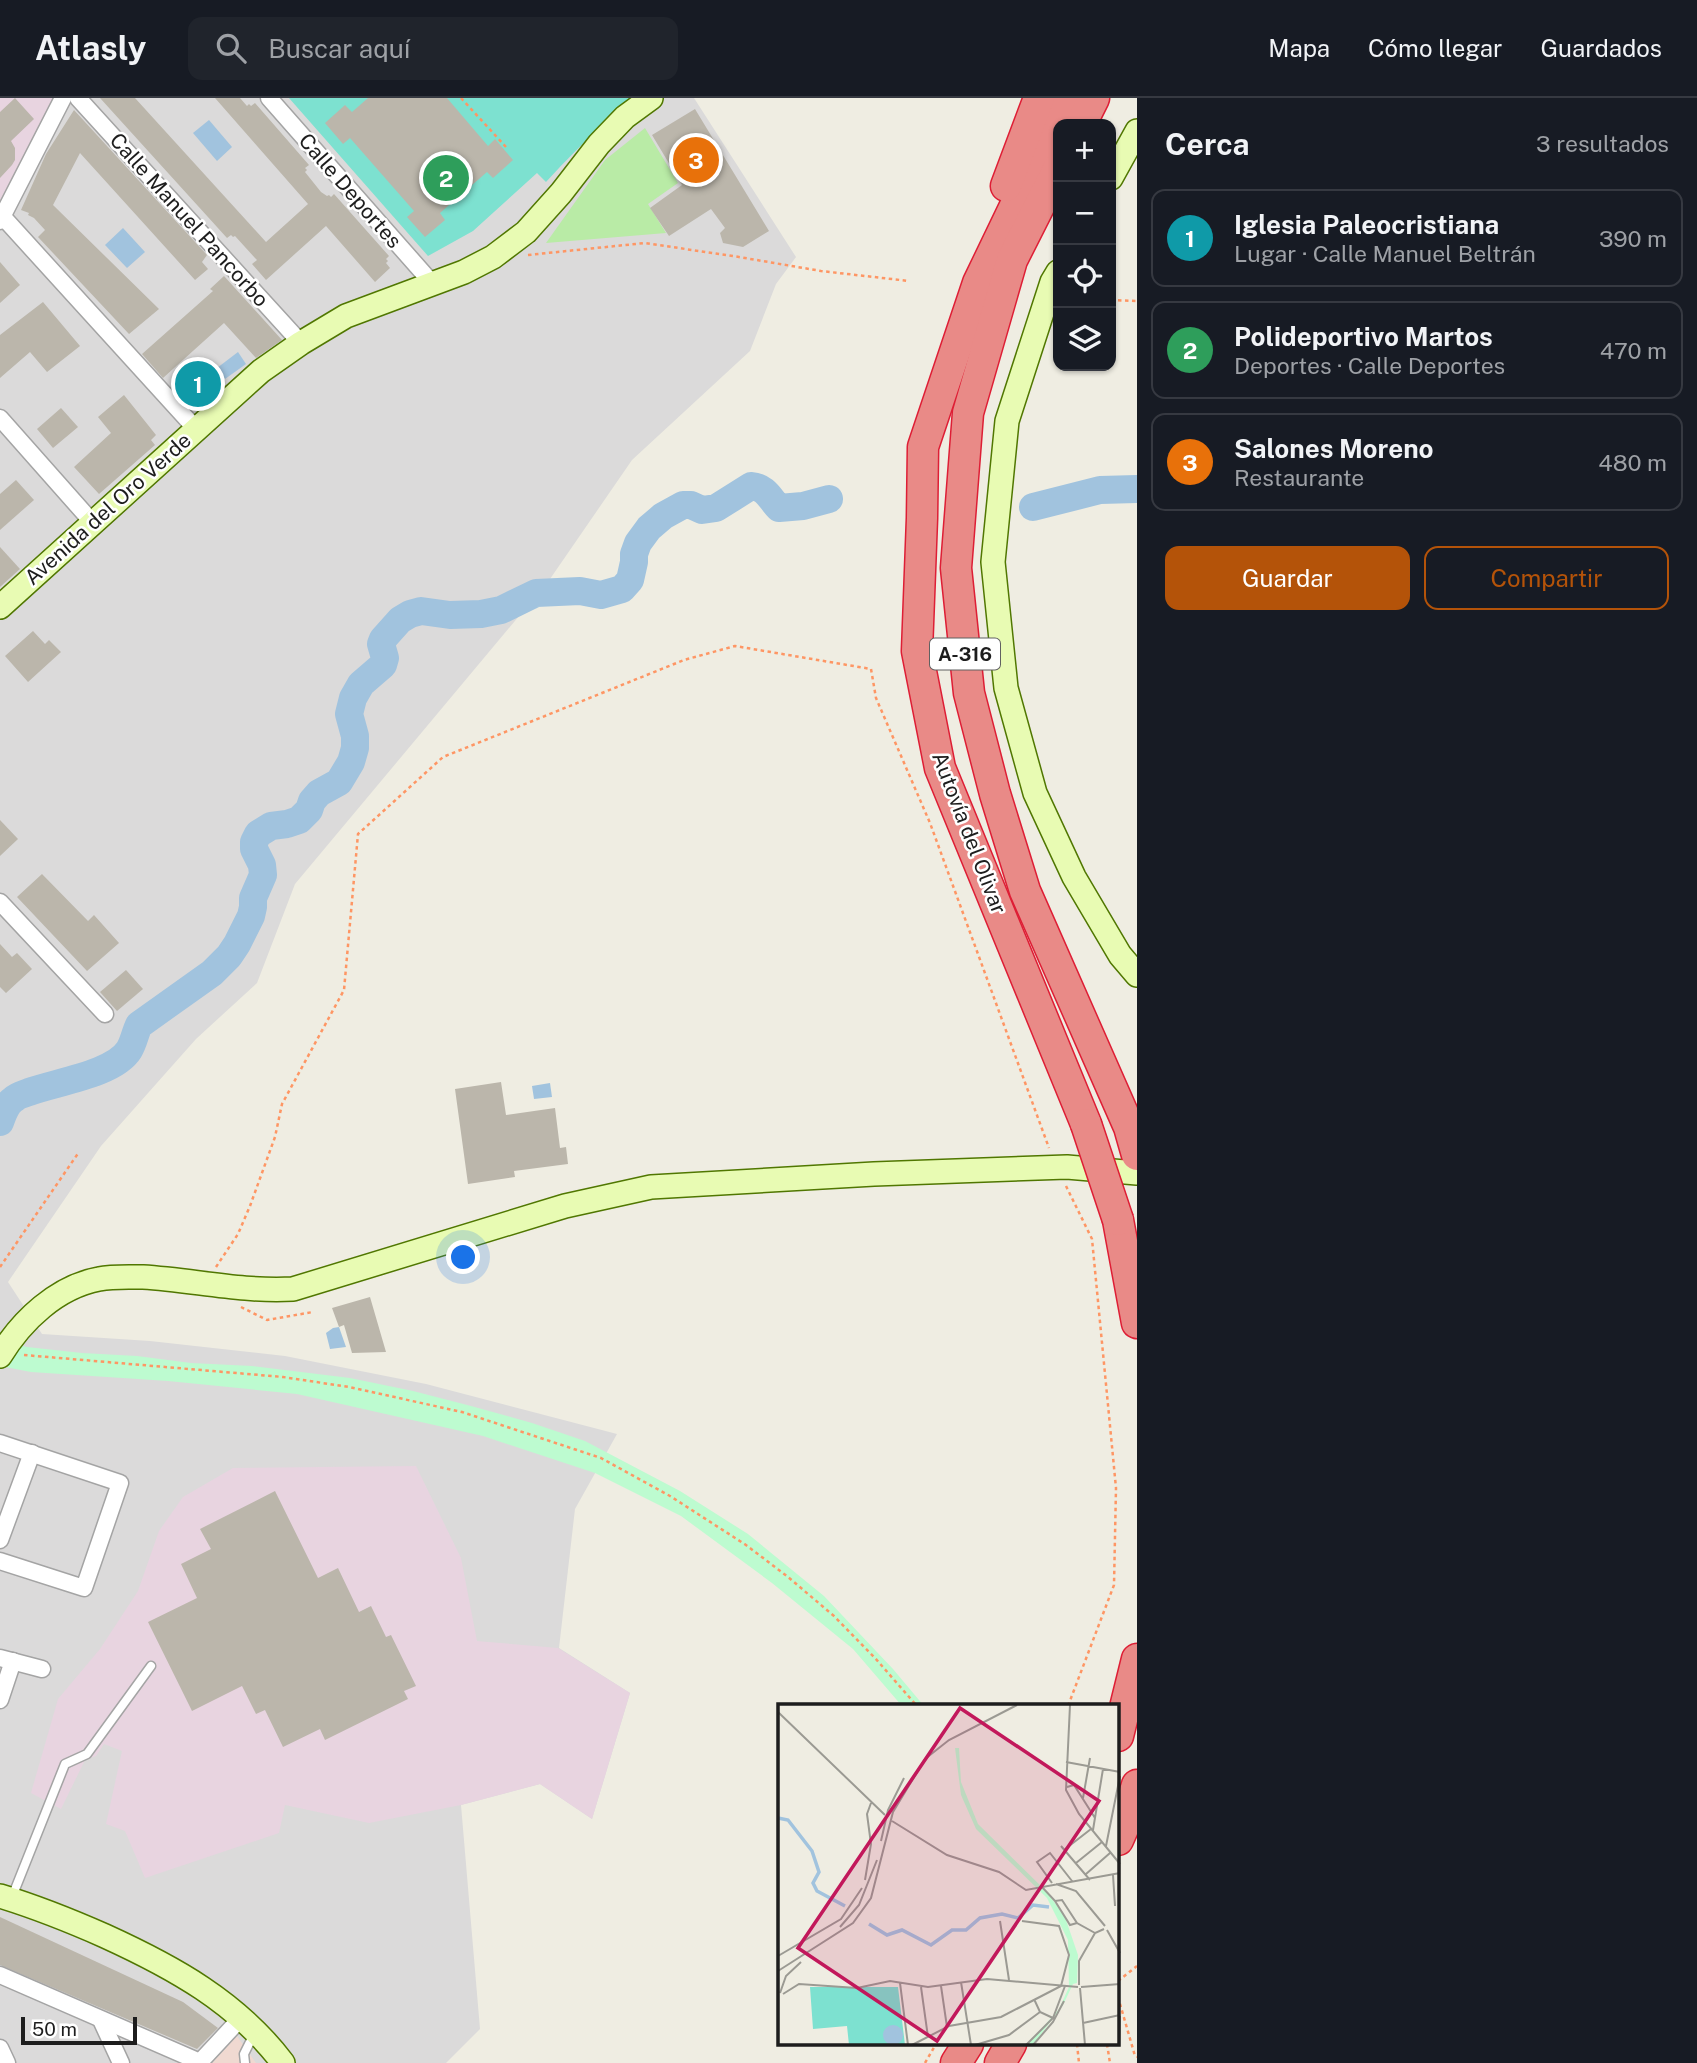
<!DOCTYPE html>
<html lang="es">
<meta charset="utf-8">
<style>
body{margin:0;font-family:"Public Sans",sans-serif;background:#20242c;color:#f1f3f6}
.controls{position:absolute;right:21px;top:21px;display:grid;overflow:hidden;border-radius:14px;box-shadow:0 2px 5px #0004}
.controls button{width:63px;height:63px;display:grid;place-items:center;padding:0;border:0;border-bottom:2px solid #363941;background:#171b24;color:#f1f3f6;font:35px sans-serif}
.scale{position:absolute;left:21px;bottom:18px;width:116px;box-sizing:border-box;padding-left:7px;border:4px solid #1d1d1d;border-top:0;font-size:19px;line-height:24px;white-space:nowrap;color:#1d1d1d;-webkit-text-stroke:5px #fff;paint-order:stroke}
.you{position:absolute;left:464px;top:1160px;width:24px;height:24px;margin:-18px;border:5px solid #fff;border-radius:50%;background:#1a73e8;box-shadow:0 0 0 10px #1a73e833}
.badge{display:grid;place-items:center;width:46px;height:46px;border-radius:50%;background:#b45309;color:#fff;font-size:23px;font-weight:700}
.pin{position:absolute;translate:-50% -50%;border:4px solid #fff;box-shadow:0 2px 7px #0006}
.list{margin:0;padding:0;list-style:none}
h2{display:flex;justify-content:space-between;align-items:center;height:91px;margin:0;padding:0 28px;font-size:30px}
h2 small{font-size:23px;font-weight:400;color:#9ea1a6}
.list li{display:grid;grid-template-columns:46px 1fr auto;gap:21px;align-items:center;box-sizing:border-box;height:98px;margin:0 14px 14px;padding:0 14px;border:2px solid #363941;border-radius:14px}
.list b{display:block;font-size:26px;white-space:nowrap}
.list p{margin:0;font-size:23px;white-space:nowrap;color:#9ea1a6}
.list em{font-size:23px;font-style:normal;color:#9ea1a6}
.actions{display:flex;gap:14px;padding:21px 28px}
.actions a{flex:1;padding:16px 0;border:2px solid #b45309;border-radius:14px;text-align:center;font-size:24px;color:#b45309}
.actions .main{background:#b45309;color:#fff}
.icon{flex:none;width:38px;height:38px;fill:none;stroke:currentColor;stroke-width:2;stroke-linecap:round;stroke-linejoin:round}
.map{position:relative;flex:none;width:1137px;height:1965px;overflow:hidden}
header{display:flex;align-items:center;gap:42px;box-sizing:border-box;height:98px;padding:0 35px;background:#171b24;border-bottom:2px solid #363941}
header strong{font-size:33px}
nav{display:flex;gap:38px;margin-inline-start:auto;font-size:24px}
.search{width:490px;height:63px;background:#20242c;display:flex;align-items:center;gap:18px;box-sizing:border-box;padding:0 24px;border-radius:14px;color:#9ea1a6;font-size:26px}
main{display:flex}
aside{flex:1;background:#171b24}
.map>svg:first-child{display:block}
.residential{fill:#dbdada}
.commercial{fill:#f0d9d1}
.industrial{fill:#e8d4e0}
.grass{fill:#b9eba6}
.park{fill:#bdfbd0}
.pitch{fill:#7de1d0}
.water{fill:#a1c3de}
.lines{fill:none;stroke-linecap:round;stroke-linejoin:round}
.river{stroke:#a1c3de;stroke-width:28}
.building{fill:#bbb6ab}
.lane-casing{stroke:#a4a4a4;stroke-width:11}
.street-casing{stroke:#a4a4a4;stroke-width:19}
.secondary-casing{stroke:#507701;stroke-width:26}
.highway-casing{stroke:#de1e35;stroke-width:33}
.path{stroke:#fe9664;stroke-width:2.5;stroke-dasharray:3.5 3.5;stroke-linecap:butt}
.lane{stroke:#fff;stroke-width:8}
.street{stroke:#fff;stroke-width:16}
.secondary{stroke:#e8fbb3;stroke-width:23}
.highway{stroke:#e98a87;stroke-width:30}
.highway-bridge-casing{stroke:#de1e35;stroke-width:33;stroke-linecap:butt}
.highway-bridge{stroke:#e98a87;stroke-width:30}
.labels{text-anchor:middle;stroke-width:5;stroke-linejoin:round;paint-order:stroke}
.shield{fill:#fff;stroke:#616161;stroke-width:2}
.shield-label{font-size:19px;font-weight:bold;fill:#1d1d1d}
.street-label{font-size:21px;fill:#1d1d1d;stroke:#fff}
.inset-river{fill:none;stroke:#a1c3de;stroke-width:3.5}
.inset-road{fill:none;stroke:#9b9a93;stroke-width:2}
.view{fill:#c2185b;fill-opacity:0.15;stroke:#c2185b;stroke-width:3.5}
.inset-edge{fill:none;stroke:#1d1d1d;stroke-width:3.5}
</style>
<header>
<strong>Atlasly</strong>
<div class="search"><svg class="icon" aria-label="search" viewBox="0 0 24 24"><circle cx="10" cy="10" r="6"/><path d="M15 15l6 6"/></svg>Buscar aquí</div>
<nav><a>Mapa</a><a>Cómo llegar</a><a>Guardados</a></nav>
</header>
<main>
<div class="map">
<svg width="1137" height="1965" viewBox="0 0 1137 1965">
<rect width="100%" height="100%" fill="#efede2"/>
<polygon class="residential" points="0,0 694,0 796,159 776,186 750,253 632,362 550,481 295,786 257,885 196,941 101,1048 8,1184 42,1236 150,1243 285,1258 426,1286 617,1336 575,1411 559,1550 630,1595 592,1721 540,1686 461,1707 480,1931 446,1965 0,1965"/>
<polygon class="commercial" points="237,1938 256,1965 212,1965"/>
<g class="industrial">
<polygon points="0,0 60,0 0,102"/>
<polygon points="416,1368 461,1460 477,1543 558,1550 630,1595 592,1721 540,1686 461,1707 369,1725 285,1707 279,1735 145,1780 125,1733 106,1726 122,1653 104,1646 96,1658 85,1662 61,1711 31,1695 58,1601 100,1551 138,1493 159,1433 183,1399 233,1370"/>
</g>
<polygon class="grass" points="645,30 678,85 648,106 666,135 546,145 605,62"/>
<polygon class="park" points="0,1243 27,1249 82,1255 137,1258 191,1265 252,1268 350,1280 413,1293 471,1308 532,1325 585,1343 680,1393 748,1436 824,1498 893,1571 924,1608 902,1608 853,1551 772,1485 681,1418 595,1375 483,1338 297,1296 168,1283 31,1274 0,1268"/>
<path class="pitch" d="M289,0H638C606,20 572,56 546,84L537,75L473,133L428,158Z"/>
<g class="water">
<polygon points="209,22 232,49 217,63 193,35"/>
<polygon points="123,130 145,154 127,170 105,147"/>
<polygon points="238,254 246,266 225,281 217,270"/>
<polygon points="550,985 552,999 534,1001 532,988"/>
<polygon points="339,1229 346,1249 330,1251 326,1235 333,1230"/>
</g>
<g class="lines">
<g class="river">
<polyline points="1033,409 1100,392 1137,391"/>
<path d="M0,1024C3,1016 6,1006 14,1001C18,997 24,996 29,994C56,984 114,976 129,952C134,944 135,935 139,927L212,875L229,858L237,846L251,818L253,809V800L263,777L262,767L254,751V744L258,736L271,728L287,726L299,722L309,712L312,703L319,695L339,684L351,664L355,650V638L349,616L353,600L361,586L383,567L385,560L381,546L383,541L400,522L410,516L421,513L450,517L481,516L501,512L536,495L580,493L601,497L622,491L630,482L634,464V456L638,445L649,430L663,418L683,407H691L702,412L716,410L751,388C766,389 770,401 779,410L803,408L829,401"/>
</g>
</g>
<g class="building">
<polygon points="15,0 34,21 11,43 15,50 15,62 12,67 0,80 0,14"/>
<polygon points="100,0 135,0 266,144 308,106 215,0 240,0 247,8 249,6 251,8 255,5 309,67 305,70 307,72 305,74 321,94 327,98 329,97 331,99 334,96 389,158 386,161 388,163 386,165 390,170 375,184 326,128 266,182 252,166 257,162 255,160 235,138 233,139 231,137 227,140"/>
<polygon points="368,0 447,0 488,48 495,41 513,62 493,80 487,74 440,115 445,122 425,139 407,119 414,113 350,40 343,46 325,25 345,7 352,14"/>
<polygon points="695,11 769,133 743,149 723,145 720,135 725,130 711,111 669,138 650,110 682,87 652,37"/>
<polygon points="74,12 207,157 202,164 208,171 195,182 80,55 53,107 159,211 129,236 38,139 45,132 34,120 28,117 29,115 21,112 46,56"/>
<polygon points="0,164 20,187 0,205"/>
<polygon points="224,178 282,242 256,260 224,225 163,280 142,256 213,193 210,191"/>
<polygon points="43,204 80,248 47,274 30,254 0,280 0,237"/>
<polygon points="124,297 156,337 151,342 155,347 99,396 74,369 111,335 98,319"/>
<polygon points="61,310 78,329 53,350 37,331"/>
<polygon points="16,382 34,402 0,432 0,396"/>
<polygon points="0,449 20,471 0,489"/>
<polygon points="33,533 45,546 49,542 61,554 28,584 5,558"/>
<polygon points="0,722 18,741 0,758"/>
<polygon points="42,776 88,823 94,817 119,845 87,873 17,799"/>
<polygon points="0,846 12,859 17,855 32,871 6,895 0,889"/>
<polygon points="126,872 143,891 117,913 100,894"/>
<polygon points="501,984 506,1017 555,1010 560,1050 566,1049 568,1066 514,1073 515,1079 468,1086 455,991"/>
<polygon points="370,1199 386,1254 352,1255 344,1227 339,1229 332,1210"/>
<polygon points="275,1393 318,1480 338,1470 359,1514 371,1508 386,1539 391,1537 416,1588 404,1593 408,1601 325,1642 320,1631 283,1649 265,1612 256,1616 242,1588 192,1613 148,1524 197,1500 181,1466 211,1451 200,1431"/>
<polygon points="0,1819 183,1904 218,1930 197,1951 0,1867"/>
</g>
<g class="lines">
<g class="lane-casing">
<g id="lane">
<polyline points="12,1799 65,1666 87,1656 151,1568"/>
<polyline points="245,1965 244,1956 254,1936"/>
</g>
</g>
<g class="street-casing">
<g id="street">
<polyline points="78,0 301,245"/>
<polyline points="269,0 432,185"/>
<polyline points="3,119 196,331"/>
<polyline points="0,123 63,0"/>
<polyline points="0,320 93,425"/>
<polyline points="0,804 105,916"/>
<polyline points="0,1345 120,1385 84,1490 0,1463"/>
<polyline points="0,1442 32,1355"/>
<polyline points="0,1560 42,1571"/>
<polyline points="0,1602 13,1563"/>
<polyline points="0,1877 200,1964 241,1920"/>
<polyline points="101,1922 121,1965"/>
<polyline points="0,1950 7,1965"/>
</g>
</g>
<g class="secondary-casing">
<g id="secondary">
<polyline points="1111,80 1137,33"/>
<polyline points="1058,174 1052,184 1007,323 993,464 1006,590 1035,695 1074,779 1120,857 1137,877"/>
<polyline points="0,509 261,273 301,245 346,218 464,174 493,159 526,134 561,95 599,46 625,19 651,0"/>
<path d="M0,1258C22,1222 57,1189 99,1181C113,1178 129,1179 143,1179C193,1182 242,1194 293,1191L565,1108L651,1089L874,1076L1067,1069L1137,1075"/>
<path d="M0,1798C36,1809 71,1823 105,1838C173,1869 237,1904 283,1965"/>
</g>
</g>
<g class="highway-casing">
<g id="highway">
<polyline points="1067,0 978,185 923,349 922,420 917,553 940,670 1086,1026"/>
<polyline points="1081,26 1094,0"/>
<polyline points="1058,71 1012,162 968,315 956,470 969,595 995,696 1025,793 1129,1029 1137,1057"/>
<polyline points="1006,88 1039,0"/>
<polyline points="1118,1122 1137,1225"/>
<polyline points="1118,1638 1137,1561"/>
<polyline points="1118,1742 1125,1726 1137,1687"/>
<polyline points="956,1965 968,1946"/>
<polyline points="1000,1965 1011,1946"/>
</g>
</g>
<g class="path">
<polyline points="461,0 506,49 503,51"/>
<polyline points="528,157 645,145 739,159 821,173 909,183"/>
<polyline points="1111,202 1137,203"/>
<polyline points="1066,1088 1092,1141 1116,1390 1114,1487 1068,1608"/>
<polyline points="0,1169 79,1054"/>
<polyline points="216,1169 238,1136 250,1108 275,1039 282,1006 344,892 358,736 443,659 684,562 735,548 871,571 876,600 930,725 1049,1050"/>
<polyline points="241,1209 267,1222 313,1214"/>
<polyline points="24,1257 283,1279 349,1289 462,1314 601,1360 670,1398 746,1447 788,1479 834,1518 875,1560 917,1608"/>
<polyline points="1118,1883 1137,1868"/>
<polyline points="1118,1899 1135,1958 1137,1959"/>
<polyline points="1077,1946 1079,1965"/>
<polyline points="1107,1946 1110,1965"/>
<polyline points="925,1965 936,1946"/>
</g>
<use href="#lane" class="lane"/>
<use href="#street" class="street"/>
<use href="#secondary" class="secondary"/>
<use href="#highway" class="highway"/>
<g class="highway-bridge-casing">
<polyline id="highway-bridge" points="1086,1026 1118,1122"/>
</g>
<use href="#highway-bridge" class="highway-bridge"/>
</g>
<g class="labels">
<rect class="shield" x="930" y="540.5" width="70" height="31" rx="5"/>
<g class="shield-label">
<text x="965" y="563">A-316</text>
</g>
<g class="street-label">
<text transform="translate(350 93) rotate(49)" y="7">Calle Deportes</text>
<text transform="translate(189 122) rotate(48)" y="7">Calle Manuel Pancorbo</text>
<text transform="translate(108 411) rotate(-42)" y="7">Avenida del Oro Verde</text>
<text transform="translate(969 735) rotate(69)" y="7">Autovía del Olivar</text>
</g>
</g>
<g transform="translate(778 1606)">
<rect width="341" height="341" fill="#efede2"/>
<path d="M177,44H181L183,78L200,120L269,188L287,213L300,251L299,279L295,280L285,301L255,341H249L281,305L291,283L290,236L269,194L198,125L183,91Z" fill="#bdfbd0"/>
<path d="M32,283H120L127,341H71L69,322L35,325Z" fill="#7de1d0"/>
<path d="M105 331a10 10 0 1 1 20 0a10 10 0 1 1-20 0Z" fill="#a1c3de"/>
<path class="inset-river" d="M0,114L10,116L34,147L41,168L35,179L39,187L67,202M91,220L109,231L124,226L153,241L174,226H188L202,214L224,210L240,214L255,201L271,203"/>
<path class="inset-road" d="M292,1L288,86L301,110L342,160M0,8L107,111M288,58L342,68M289,83L296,81L317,114M305,94L312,54M114,117L169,151L221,168L248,186L342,169M315,126L325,65M103,137L110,106L126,74M283,142L312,176M328,142L342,72M286,146L313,125M298,159L324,138M308,170L332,149M335,171L337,202M87,176L93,140L89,110L93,99M274,179L259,158L272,149L294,177M278,180L298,187L327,222M264,183L277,197L284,196L299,219L317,229M277,197L292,221L299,219M222,217L231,276M62,223L81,201L99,156M329,226L342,249M0,252L63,215L84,184M0,267L75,219L93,194L115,108L147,55L171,36L239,1M183,278L193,341M122,279L130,341M301,281V257L317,229L326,225M163,282L169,323M143,283L150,333M303,283L342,280M302,284L307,341M2,289L8,272L23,258M5,290L21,280L79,284L112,277L150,283L209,275L300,283M256,295L262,308L275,314M305,319L342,311M134,341L171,322L223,313L283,282L291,251L281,222L244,217M197,341L231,331L262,308M248,341L275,314L287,282M255,341L275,318L286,297M341,341L342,312"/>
<path class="view" d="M182,4L321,97L159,337L20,244Z"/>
<rect width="341" height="341" class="inset-edge"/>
</g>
</svg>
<div class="controls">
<button>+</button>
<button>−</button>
<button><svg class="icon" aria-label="locate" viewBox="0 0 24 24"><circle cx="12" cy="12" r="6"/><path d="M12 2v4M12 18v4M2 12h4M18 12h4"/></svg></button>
<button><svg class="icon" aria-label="layers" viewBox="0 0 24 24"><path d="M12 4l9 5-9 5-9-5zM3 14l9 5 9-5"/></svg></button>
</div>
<div class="scale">50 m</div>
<div class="you"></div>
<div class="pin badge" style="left:198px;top:286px;background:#0f9aa8">1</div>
<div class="pin badge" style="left:446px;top:80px;background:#2e9e5b">2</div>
<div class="pin badge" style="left:696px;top:62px;background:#e8710a">3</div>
</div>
<aside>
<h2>Cerca<small>3 resultados</small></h2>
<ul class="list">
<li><span class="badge" style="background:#0f9aa8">1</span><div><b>Iglesia Paleocristiana</b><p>Lugar · Calle Manuel Beltrán</p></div><em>390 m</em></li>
<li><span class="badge" style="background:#2e9e5b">2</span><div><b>Polideportivo Martos</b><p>Deportes · Calle Deportes</p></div><em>470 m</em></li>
<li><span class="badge" style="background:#e8710a">3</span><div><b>Salones Moreno</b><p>Restaurante</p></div><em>480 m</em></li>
</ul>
<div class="actions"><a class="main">Guardar</a><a>Compartir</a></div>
</aside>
</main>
